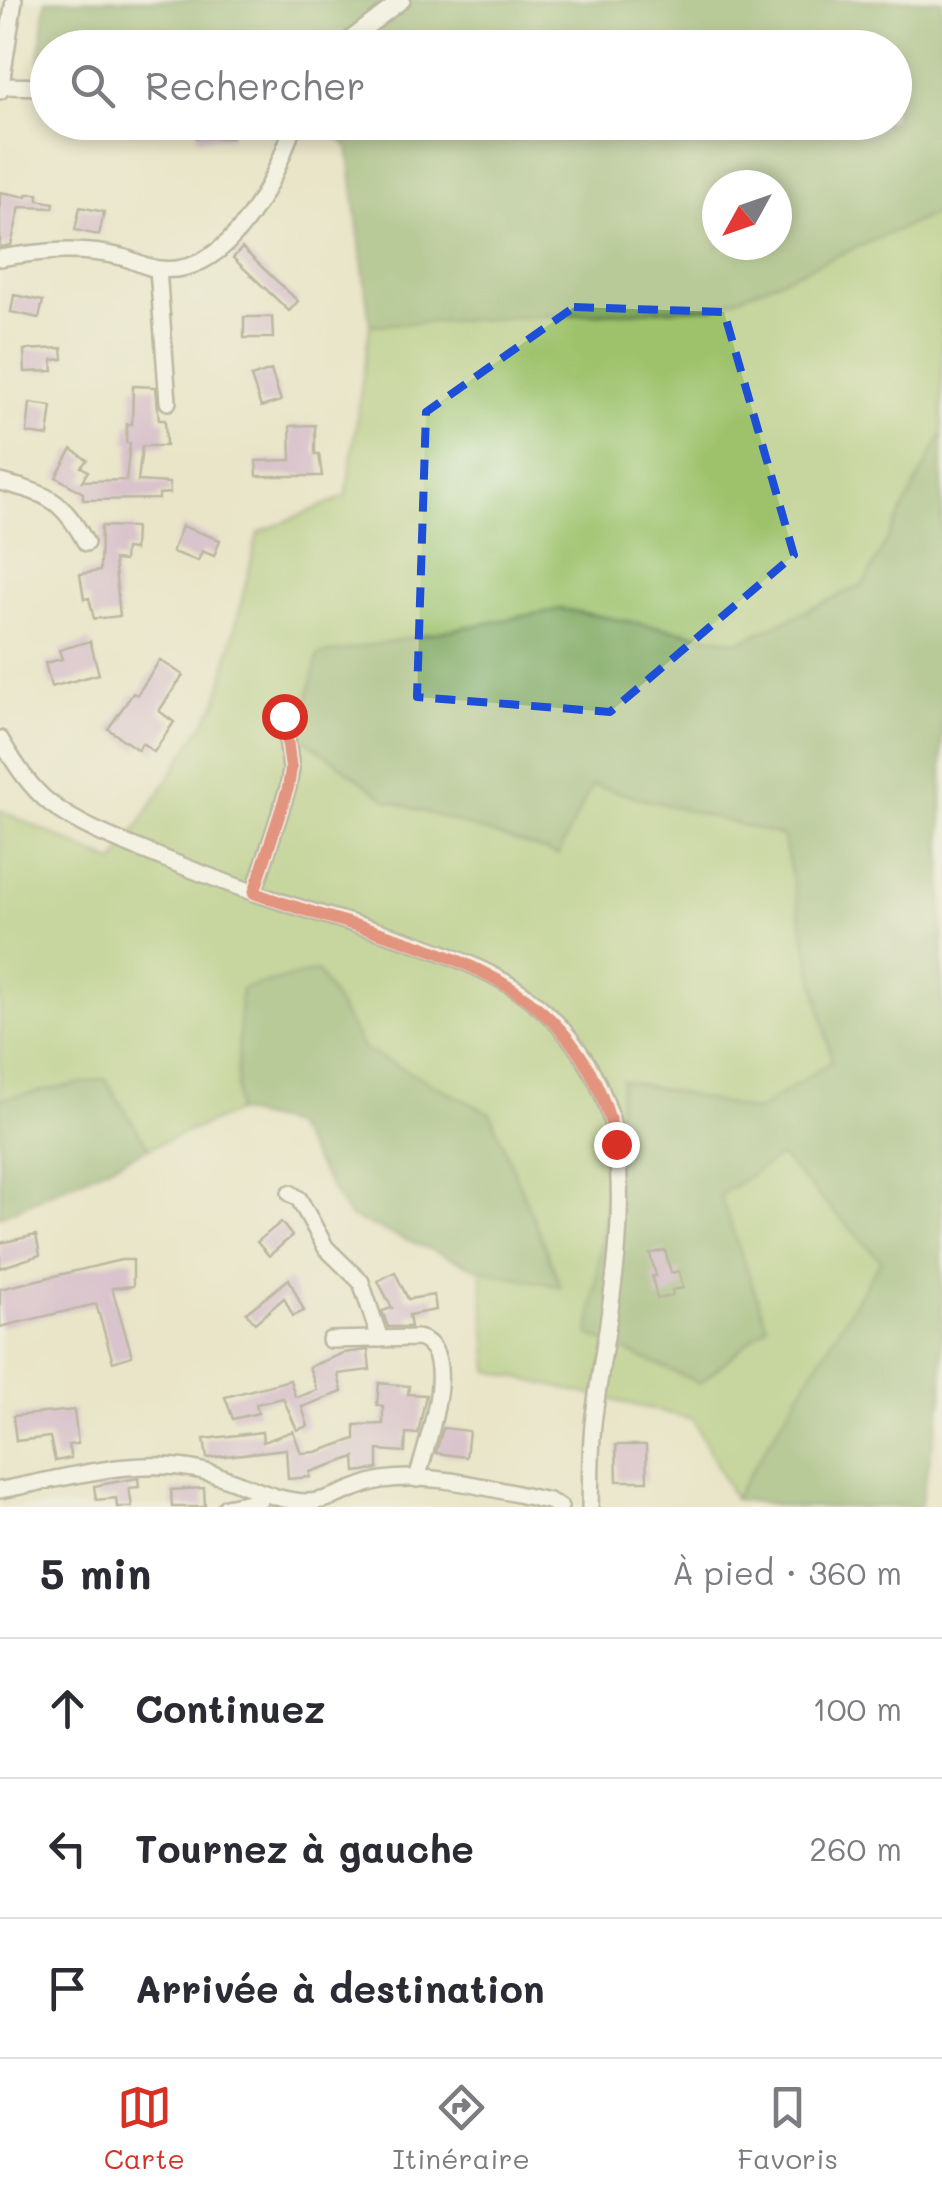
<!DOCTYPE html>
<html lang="fr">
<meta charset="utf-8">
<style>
body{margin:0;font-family:Mali,sans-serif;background:#f7f7f7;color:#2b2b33}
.compass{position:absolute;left:702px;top:170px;width:90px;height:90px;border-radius:50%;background:#fff;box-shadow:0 5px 15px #0003;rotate:230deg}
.stop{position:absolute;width:30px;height:30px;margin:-22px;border:8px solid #d93025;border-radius:50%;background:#fff}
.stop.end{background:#d93025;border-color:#fff;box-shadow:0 2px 10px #0008}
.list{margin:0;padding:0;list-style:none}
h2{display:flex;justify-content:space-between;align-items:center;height:130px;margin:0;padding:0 40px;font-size:42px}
h2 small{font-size:32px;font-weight:400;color:#7c7c81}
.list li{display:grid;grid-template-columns:65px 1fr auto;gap:30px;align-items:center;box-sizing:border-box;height:140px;padding:0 40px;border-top:2px solid #e1e1e2}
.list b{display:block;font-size:38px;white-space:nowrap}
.list em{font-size:32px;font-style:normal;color:#7c7c81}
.icon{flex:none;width:55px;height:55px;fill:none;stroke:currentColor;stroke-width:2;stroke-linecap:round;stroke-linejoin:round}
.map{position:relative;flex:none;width:942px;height:1507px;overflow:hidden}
.search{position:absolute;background:#fff;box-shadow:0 5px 15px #0003;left:30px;right:30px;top:30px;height:110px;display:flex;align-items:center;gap:25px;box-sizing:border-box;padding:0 35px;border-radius:55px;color:#7c7c81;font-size:38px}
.sheet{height:550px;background:#fff}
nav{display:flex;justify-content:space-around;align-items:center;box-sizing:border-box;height:140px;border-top:2px solid #e1e1e2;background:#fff;font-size:28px;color:#7c7c81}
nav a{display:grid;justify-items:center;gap:5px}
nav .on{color:#d93025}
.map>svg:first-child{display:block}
.green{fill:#9ec26c;stroke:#5d6f44;stroke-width:2.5}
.forest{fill:#7ea860;stroke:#4d623e;stroke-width:2.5;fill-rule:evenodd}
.building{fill:#c699d1}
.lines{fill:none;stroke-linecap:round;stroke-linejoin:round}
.minor-casing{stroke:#838072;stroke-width:20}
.minor{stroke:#fff;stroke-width:15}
.route{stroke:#d93025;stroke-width:12}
.marked{fill:none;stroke:#1d4ed8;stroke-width:8;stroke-dasharray:20 12;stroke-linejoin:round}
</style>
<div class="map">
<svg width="942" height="1507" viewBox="0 0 942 1507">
<rect width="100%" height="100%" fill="#f6f6f2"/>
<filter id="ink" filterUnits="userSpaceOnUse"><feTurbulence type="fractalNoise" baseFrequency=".01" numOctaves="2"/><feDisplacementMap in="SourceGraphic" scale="20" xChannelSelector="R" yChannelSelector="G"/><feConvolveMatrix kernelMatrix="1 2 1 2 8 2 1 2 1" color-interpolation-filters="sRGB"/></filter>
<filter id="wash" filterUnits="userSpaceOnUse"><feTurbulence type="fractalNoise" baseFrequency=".0048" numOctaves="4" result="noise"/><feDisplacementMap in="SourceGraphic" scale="40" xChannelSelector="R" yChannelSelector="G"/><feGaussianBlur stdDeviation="2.25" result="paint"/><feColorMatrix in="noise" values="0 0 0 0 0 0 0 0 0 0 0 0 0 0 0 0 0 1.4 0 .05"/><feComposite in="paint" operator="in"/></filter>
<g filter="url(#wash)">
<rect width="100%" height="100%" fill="#eae5c9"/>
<polygon class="green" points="942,211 942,434 865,584 739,642 561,609 557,855 592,784 783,836 832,1061 756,1111 622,1080 720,1195 780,1156 881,1260 734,1499 693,1419 489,1371 481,1270 561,1286 490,1113 364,1049 317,971 241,989 236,1112 149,1148 105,1079 0,1099 0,810 115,863 217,702 258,533 346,496 370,325 716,307"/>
<g class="forest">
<path d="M46,0H942V211L716,307L370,325L348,147L324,123L894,122V48H48L47,62H39ZM717,185H777V245H717Z"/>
<polygon points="942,434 942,561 934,569 942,587 942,1399 920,1507 795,1507 734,1499 881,1260 780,1156 720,1195 767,1326 700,1383 589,1335 622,1080 756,1111 832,1061 783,836 592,785 558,855 387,800 299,735 318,655 561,609 739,642 864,584"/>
<polygon points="317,971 364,1049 490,1113 561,1287 481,1270 349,1217 292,1125 236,1112 241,989"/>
<polygon points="105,1079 149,1148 0,1216 0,1099"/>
</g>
<g id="blocks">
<g class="building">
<polygon points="196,122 231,122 232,138 197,138"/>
<polygon points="0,192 27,197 27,194 38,194 38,200 54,203 53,208 20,207 11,245 0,247"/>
<polygon points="80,207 104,212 99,235 75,230"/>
<polygon points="242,248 298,301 289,311 233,258"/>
<polygon points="14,295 43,301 39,318 11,312"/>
<polygon points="244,317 272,317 273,338 244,338"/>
<polygon points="62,348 63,359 52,360 53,371 25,372 24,350"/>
<polygon points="271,370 281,401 261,407 251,377"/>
<polygon points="133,386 156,387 159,420 165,420 166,446 142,446 138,481 169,483 170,493 159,494 159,499 83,500 83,493 56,477 72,449 87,460 81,467 88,471 82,481 126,480 130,443 126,443 127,424 132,424"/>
<polygon points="30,403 52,406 48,436 27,433"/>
<polygon points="315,425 315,454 319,454 322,476 257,476 256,461 291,460 290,426"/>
<polygon points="101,526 135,527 134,550 125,549 124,561 114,560 120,616 94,619 89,598 84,599 80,574 100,571"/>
<polygon points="182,526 220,540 214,556 202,551 198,561 172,552"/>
<polygon points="90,641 99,674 51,687 45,663 62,659 59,650"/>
<polygon points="160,660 183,675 159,711 174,722 154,752 142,743 138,750 108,729 133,693 137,695"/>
<polygon points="281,1222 292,1236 269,1256 257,1242"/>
<polygon points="36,1235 40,1255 0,1268 0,1243"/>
<polygon points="665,1250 671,1273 679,1271 683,1288 672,1290 673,1295 657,1299 652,1276 656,1276 650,1254"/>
<polygon points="121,1260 133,1260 133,1286 112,1288 132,1356 113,1362 96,1304 0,1327 0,1289"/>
<polygon points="395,1272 408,1299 434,1295 436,1310 409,1315 411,1327 388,1327 382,1311 392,1308 378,1281"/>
<polygon points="289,1279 304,1311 293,1316 284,1298 255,1323 246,1313"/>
<polygon points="368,1350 370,1370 338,1374 342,1392 302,1407 308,1426 297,1430 283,1398 256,1404 258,1413 233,1419 225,1397 290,1380 295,1396 298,1397 317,1390 309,1367 343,1353"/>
<polygon points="379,1383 409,1386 408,1394 426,1395 418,1434 406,1433 405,1452 378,1450 378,1469 356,1472 355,1457 310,1472 310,1477 288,1479 286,1449 207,1458 204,1439 262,1432 263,1442 293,1431 301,1453 316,1452 355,1439 355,1425 383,1424 383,1406 377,1405"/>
<polygon points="74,1410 78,1444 68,1445 71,1458 55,1461 50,1437 16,1441 13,1416"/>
<polygon points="443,1428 469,1431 466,1457 436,1453"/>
<polygon points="616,1445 646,1445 647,1481 617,1481"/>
<polygon points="138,1478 139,1487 129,1488 132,1507 117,1507 116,1498 96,1500 94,1486"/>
<polygon points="204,1488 205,1507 172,1507 171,1490"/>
</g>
</g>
</g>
<g filter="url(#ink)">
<use href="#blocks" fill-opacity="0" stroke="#838072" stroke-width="2.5"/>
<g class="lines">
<g class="minor-casing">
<g id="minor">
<polyline points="339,48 402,0"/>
<polyline points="1,86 48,87"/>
<polyline points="0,91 14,0"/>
<path d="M0,258C42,251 80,247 122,257C134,260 146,268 159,269C231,277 276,180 294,122"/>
<polyline points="158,269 168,402"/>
<path d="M0,482C48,494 62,499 86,543"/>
<path d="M0,739C14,762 29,787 51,804C84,829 123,842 160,857C195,871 231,885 267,897C345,924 430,940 503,981C562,1014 607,1077 616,1144C628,1236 606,1326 594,1416C590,1445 591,1477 590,1507"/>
<polyline points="254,893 288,788 291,769 284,716"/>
<polyline points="290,1193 299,1199 326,1248 361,1282 380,1339"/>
<path d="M330,1340L417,1338C463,1347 425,1448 417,1479"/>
<path d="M0,1490C64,1479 133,1456 198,1470C234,1477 270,1502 308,1502C333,1501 357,1484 382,1480C437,1472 496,1490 549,1501L560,1507"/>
<polyline points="226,1507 260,1500"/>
</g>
</g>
<use href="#minor" class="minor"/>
</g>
</g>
<g class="lines" filter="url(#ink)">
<path class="route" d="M284,716L291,769L288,788L254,893C403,948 577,957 616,1144"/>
</g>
<path d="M0 0H942V1507H0ZM574,307L724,312L794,555L610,712L417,697L426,412Z" fill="#eae5c9" fill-opacity=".55" fill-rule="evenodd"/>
<path class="marked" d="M574,307L724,312L794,555L610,712L417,697L426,412Z"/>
</svg>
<svg class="compass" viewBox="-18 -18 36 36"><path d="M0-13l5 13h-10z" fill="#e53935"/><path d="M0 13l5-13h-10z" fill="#7c7c81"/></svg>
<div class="stop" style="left:284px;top:716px"></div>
<div class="stop end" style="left:616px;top:1144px"></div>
<div class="search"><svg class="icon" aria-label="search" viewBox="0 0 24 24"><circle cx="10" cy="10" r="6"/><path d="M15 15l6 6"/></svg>Rechercher</div>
</div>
<section class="sheet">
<h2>5 min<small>À pied · 360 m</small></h2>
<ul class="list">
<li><svg class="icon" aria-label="ahead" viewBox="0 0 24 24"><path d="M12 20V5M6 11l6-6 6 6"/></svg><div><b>Continuez</b></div><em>100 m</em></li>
<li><svg class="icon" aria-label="left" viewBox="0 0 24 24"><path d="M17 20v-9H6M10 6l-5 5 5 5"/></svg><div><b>Tournez à gauche</b></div><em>260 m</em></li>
<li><svg class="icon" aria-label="arrive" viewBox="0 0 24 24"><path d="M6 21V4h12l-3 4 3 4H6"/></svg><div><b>Arrivée à destination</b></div></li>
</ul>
</section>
<nav>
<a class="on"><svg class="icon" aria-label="map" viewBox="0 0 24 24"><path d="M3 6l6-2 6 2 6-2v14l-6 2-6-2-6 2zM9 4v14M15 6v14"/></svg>Carte</a>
<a><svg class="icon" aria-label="directions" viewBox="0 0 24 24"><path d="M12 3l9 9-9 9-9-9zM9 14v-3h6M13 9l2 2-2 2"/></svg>Itinéraire</a>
<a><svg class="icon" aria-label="saved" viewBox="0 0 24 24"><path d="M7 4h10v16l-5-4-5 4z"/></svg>Favoris</a>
</nav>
